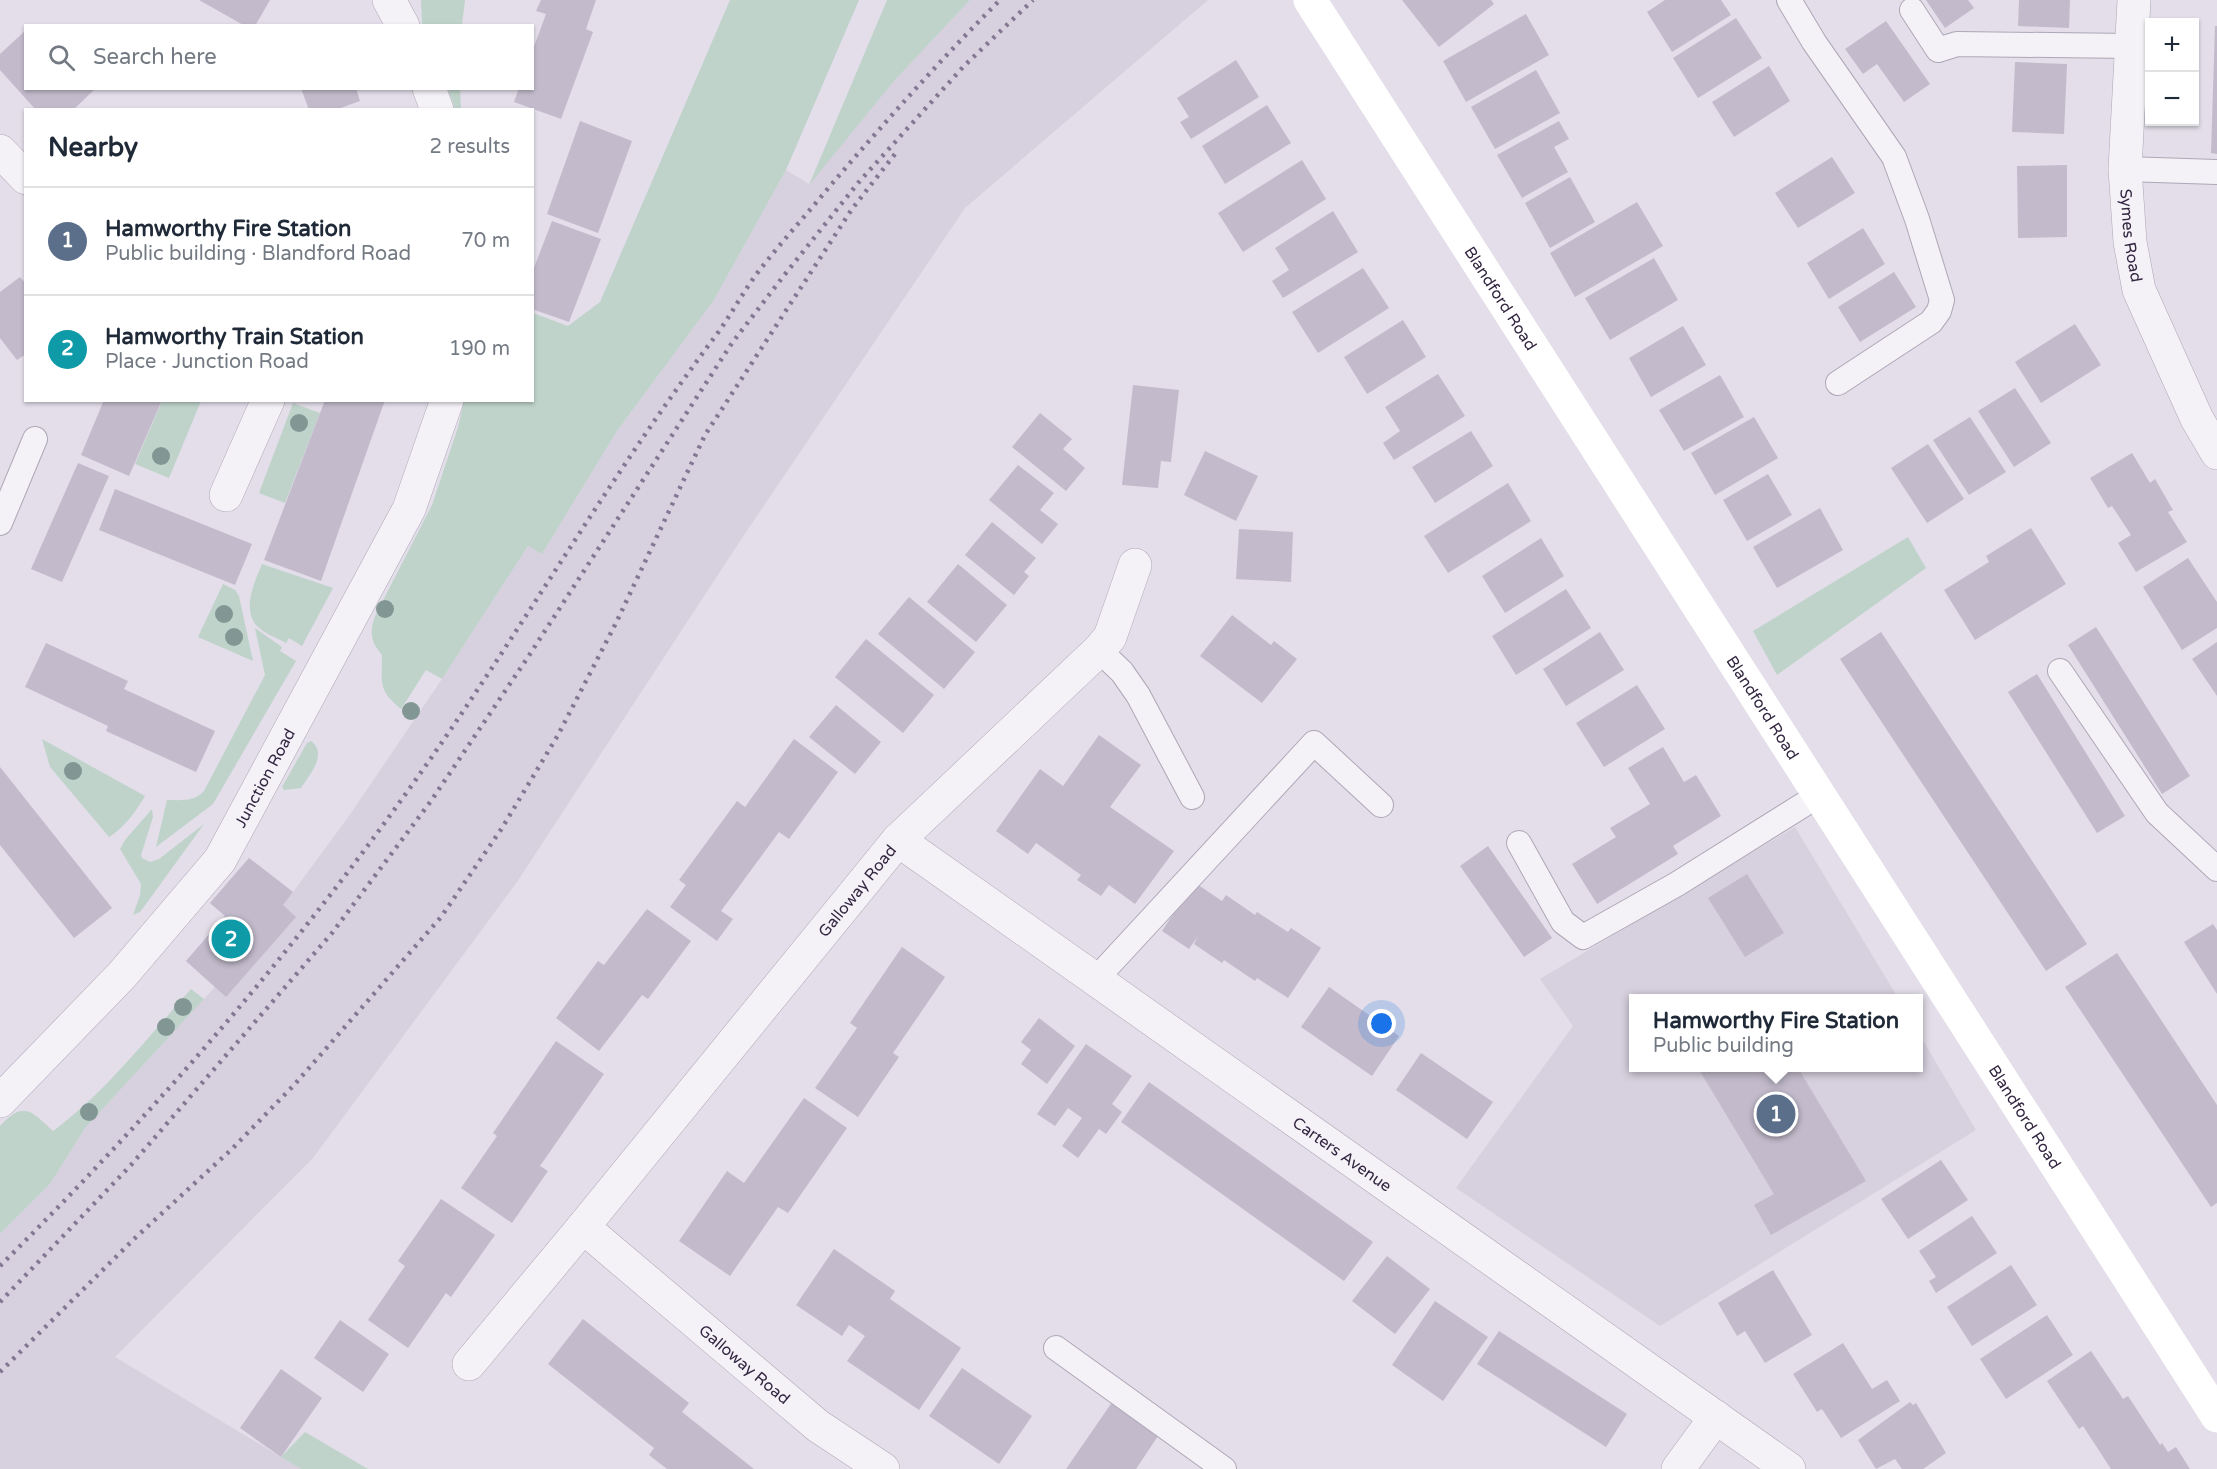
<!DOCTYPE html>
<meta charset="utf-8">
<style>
body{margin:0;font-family:"Varela Round",sans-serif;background:#f2f2f3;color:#1f2937}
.controls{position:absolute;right:18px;top:18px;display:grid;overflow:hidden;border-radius:0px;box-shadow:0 2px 4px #0004}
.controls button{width:54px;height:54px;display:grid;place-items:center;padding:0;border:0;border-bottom:2px solid #e0e1e3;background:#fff;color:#1f2937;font:30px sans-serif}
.you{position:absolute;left:1382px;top:1024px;width:21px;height:21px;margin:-15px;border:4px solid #fff;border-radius:50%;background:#1a73e8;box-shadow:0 0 0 9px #1a73e833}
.badge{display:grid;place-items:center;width:39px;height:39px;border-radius:50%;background:#726239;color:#fff;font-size:20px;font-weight:700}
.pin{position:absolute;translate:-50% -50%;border:3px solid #fff;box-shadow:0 2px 6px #0006}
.popup{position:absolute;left:1629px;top:994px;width:294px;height:78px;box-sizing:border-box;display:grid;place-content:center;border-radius:0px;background:#fff;filter:drop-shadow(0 2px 4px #0005);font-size:20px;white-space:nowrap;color:#747a83}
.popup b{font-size:22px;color:#1f2937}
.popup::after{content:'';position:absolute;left:50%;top:100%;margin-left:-12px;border:12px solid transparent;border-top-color:#fff}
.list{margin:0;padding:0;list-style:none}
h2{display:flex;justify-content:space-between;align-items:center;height:78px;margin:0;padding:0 24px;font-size:26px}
h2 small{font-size:20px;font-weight:400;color:#747a83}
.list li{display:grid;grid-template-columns:39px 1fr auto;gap:18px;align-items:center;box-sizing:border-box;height:108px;padding:0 24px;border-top:2px solid #e0e1e3}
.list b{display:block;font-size:22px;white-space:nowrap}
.list p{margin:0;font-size:20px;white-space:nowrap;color:#747a83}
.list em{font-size:20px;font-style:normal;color:#747a83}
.icon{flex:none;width:33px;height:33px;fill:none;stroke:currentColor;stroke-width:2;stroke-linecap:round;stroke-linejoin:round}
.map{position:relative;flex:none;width:2217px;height:1469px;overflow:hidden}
.search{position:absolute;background:#fff;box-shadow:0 2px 4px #0004;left:24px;top:24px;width:510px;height:66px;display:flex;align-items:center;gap:15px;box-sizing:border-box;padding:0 21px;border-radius:0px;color:#747a83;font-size:22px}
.panel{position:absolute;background:#fff;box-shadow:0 2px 4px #0004;left:24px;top:108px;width:510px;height:294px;border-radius:0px}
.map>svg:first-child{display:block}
.built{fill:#d7d0de}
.green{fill:#bfd3cb}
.building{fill:#c3bbcc}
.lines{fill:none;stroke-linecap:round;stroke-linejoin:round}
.service-casing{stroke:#aea7b7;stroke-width:26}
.minor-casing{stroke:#aea7b7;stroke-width:34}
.service{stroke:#f4f1f7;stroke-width:24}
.minor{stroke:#f4f1f7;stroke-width:33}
.secondary{stroke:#fff;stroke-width:33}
.rail{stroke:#847793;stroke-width:4.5;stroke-dasharray:3 6;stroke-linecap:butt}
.tree{fill:#829794}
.labels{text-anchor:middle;stroke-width:6;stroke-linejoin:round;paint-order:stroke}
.street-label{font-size:16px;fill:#332641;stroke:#f2eef6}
</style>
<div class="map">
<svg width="2217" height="1469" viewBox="0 0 2217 1469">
<rect width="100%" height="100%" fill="#e3dee9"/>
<g class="built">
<polygon points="970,0 1208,0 965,208 742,538 517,882 313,1158 115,1357 301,1469 0,1469 0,1234 50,1184 85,1128 215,987 186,961 225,916 210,903 249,858 293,892 349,816 442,679 528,546 542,554 617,431 714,300 786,170 809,184 894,81"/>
<polygon points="1795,827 1898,998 1634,998 1634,1068 1918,1068 1919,1034 1976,1130 1660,1326 1456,1188 1573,1026 1540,979"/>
</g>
<g class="green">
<polygon points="421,0 465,0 462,25 422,25"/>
<path d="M730,0H859L786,170L714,300L617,431L542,554L528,546L442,679L426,670L401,709C378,690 382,684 382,655C371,642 369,633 375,616L432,505L458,427L464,401L532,400L533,313L568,326L600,302Z"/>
<polygon points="887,0 970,0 894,81 809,185"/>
<polygon points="448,89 460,89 461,109 455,109"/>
<polygon points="162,401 201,401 169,478 135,464"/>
<polygon points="293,403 320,413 285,503 259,493"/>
<polygon points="1908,537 1926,568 1777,675 1753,631"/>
<path d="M262,564L333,588L302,646L289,638L286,643C277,638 263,633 256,625C242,608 255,581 262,564Z"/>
<polygon points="223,584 235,590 239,596 253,661 198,637"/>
<path d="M255,628L282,647L280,651L296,661L213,804L156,847L167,800C181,800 194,802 204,791L265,675Z"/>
<path d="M42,739L145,796C137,810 124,828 109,837L50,767Z"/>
<path d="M311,741C328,754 310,774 301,788L284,790L282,787L307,743Z"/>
<polygon points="152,809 153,817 141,855 142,858 150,862 159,859 204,824 146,904 140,912 133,915 140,895 141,884 120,849 125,840"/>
<path d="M191,989L204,999L85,1128L50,1184L0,1234V1126C24,1100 31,1111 53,1131C106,1092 148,1037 191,989Z"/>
<polygon points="305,1432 368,1469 301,1469 281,1457"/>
</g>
<g class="building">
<polygon points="199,0 270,0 255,26 245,26"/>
<polygon points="541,0 596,0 586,29 593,32 561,119 514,102 519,88 532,88 532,52 546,14 536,11"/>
<polygon points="1402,0 1491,0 1494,4 1439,47"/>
<polygon points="1665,0 1721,0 1731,15 1672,52 1647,12"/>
<polygon points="1926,0 1968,0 1974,8 1945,28"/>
<polygon points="2019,0 2070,0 2069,28 2018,26"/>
<polygon points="1526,14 1549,55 1466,102 1443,61"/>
<polygon points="1736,18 1762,58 1698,98 1673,58"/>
<polygon points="1886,21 1930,84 1904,102 1877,64 1863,74 1845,49"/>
<polygon points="2215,26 2217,26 2217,154 2211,153"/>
<polygon points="26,30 26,88 93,88 94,90 73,110 36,110 0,70 0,54"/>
<polygon points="1236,60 1259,97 1191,139 1180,122 1189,117 1177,98"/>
<polygon points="2015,62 2067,64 2064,134 2012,132"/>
<polygon points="1769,66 1790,101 1734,137 1712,102"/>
<polygon points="1536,70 1560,113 1495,149 1471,107"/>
<polygon points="301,88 356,88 360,101 335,110 309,110"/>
<polygon points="1267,105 1291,143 1225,184 1202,146"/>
<polygon points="580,121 632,141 598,233 547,214"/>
<polygon points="1559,121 1569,139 1554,147 1568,172 1522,198 1497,155"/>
<polygon points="1832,157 1855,193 1798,228 1775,193"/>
<polygon points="1302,160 1326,199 1243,252 1218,213"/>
<polygon points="2067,165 2067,237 2018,238 2017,166"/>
<polygon points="1570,177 1595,222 1550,248 1525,203"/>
<polygon points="1637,202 1663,246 1575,297 1550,253"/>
<polygon points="1333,211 1358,252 1283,298 1272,281 1289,270 1275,248"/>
<polygon points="552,221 601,239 569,322 532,309 532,273"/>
<polygon points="1863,228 1885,264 1829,299 1807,263"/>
<polygon points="1654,258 1678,300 1610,340 1585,298"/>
<polygon points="1363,268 1389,308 1318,353 1292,312"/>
<polygon points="1894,272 1916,307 1860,342 1838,307"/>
<polygon points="20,277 26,284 26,354 17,360 0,338 0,292"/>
<polygon points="1403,320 1426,357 1367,394 1344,357"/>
<polygon points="2075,324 2101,365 2041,403 2015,362"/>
<polygon points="1683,326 1706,365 1651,397 1629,358"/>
<polygon points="1438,374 1465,416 1394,460 1383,443 1400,431 1385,407"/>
<polygon points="1720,375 1744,417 1684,451 1659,410"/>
<polygon points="1133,385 1179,390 1171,462 1161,461 1158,488 1122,485"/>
<polygon points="2015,388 2051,443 2014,467 1978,411"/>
<polygon points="104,400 162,400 129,476 81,455"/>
<polygon points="325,400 385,400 321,581 264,560"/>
<polygon points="1040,413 1072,439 1063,449 1085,468 1066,491 1012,447"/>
<polygon points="1754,417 1778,458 1715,495 1691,453"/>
<polygon points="1970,417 2006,472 1969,495 1933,440"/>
<polygon points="1471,431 1493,466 1435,503 1412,467"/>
<polygon points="1928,444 1964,499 1927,523 1891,468"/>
<polygon points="1205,451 1258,476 1236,521 1184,495"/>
<polygon points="2132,453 2150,483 2155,479 2173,510 2168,512 2187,542 2136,572 2118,543 2131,535 2112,506 2108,508 2090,478"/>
<polygon points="78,463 109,476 62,582 31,569"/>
<polygon points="1018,465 1054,493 1040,510 1058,524 1042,544 989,500"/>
<polygon points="1768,474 1792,515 1747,541 1723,500"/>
<polygon points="1508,483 1531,521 1448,573 1424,536"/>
<polygon points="115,489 252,544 235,585 99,530"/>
<polygon points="1820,508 1843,550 1777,588 1753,547"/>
<polygon points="992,522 1036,558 1024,572 1029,576 1014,595 965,555"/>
<polygon points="2031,528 2066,584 1975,640 1944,590 1989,562 1986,556"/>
<polygon points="1239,529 1293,532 1291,582 1236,579"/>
<polygon points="1541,538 1564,576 1505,613 1482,576"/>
<polygon points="2188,558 2217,602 2217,628 2182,650 2143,587"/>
<polygon points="958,564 1007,605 976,642 927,602"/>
<polygon points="1566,589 1591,628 1516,675 1492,636"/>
<polygon points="909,597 975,652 944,689 878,634"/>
<polygon points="1232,615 1271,645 1274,641 1297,659 1262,703 1200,656"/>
<polygon points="2096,627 2190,776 2162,794 2068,645"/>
<polygon points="1600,632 1624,670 1566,706 1543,669"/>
<polygon points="1881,632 2087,944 2046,971 1840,659"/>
<polygon points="866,639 934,695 903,733 835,677"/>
<polygon points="2217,642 2217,696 2192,659"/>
<polygon points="46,643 128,681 124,689 215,731 196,772 106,731 108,726 25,687"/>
<polygon points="2037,674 2125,816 2097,833 2008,692"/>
<polygon points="1637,685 1665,729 1604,767 1576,723"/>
<polygon points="836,705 881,742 855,774 809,737"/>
<polygon points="1099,735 1141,765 1110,807 1174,851 1135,904 1109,885 1101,896 1077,880 1081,875 1036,843 1028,854 996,831 1040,769 1063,786"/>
<polygon points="794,739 838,772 789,839 779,832 721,911 733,919 717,941 670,907 686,885 679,880 737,801 745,807"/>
<polygon points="1663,747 1684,782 1696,775 1721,816 1673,846 1678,854 1597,904 1572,864 1616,837 1610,828 1650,804 1628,768"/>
<polygon points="0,767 112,908 74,938 0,845"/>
<polygon points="1488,846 1552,938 1524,957 1460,866"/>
<polygon points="249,858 293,892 283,905 296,917 226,997 186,961 225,916 210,903"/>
<polygon points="1747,874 1784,933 1745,957 1708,898"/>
<polygon points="1194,882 1222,901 1226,895 1255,915 1257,912 1288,932 1291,928 1321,948 1288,998 1257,978 1255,981 1224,960 1222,963 1194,944 1198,936 1189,949 1162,931"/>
<polygon points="647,909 691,941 648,999 642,995 599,1051 556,1018 598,961 604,965"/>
<polygon points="2213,924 2217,930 2217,994 2184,942"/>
<polygon points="902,947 945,977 893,1053 899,1057 858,1117 815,1088 857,1028 850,1023"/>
<polygon points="2117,953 2217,1105 2217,1203 2211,1207 2065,987"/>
<polygon points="1329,987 1399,1036 1372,1076 1301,1027"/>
<polygon points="1039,1018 1075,1046 1047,1084 1021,1064 1031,1050 1021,1042"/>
<polygon points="556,1041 604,1074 540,1166 548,1171 512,1223 461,1188 497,1136 493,1133"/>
<polygon points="1086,1044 1132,1076 1112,1104 1122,1112 1106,1134 1099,1129 1078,1158 1062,1146 1082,1118 1068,1108 1055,1126 1037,1114"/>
<polygon points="1421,1053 1493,1102 1467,1139 1396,1090"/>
<polygon points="1698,1068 1798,1068 1866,1181 1771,1235 1754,1205 1774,1194"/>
<polygon points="1149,1082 1373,1242 1344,1281 1121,1122"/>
<polygon points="804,1098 847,1128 788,1213 778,1207 730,1276 679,1241 727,1171 744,1183"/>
<polygon points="1941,1160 1968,1200 1908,1239 1881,1199"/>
<polygon points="441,1199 495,1235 451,1297 446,1293 408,1348 368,1320 405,1266 398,1261"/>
<polygon points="1972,1216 1997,1253 1936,1293 1929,1281 1936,1277 1919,1251"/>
<polygon points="834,1249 895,1291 890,1299 961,1348 919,1410 847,1361 865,1336 849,1325 842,1336 796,1305"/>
<polygon points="1387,1256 1430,1289 1395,1334 1352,1301"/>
<polygon points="2011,1265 2037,1305 1972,1346 1947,1307"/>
<polygon points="1773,1270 1812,1335 1765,1363 1745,1331 1737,1336 1718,1303"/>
<polygon points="1435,1301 1488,1337 1443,1401 1392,1365"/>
<polygon points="2047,1315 2073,1355 2006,1399 1980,1359"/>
<polygon points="583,1319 689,1403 682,1412 754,1469 667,1469 649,1455 654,1448 548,1364"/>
<polygon points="340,1320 389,1354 363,1392 314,1358"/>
<polygon points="1499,1331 1627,1414 1606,1447 1477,1364"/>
<polygon points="1843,1343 1872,1389 1887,1380 1900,1401 1841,1438 1822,1409 1817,1412 1793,1374"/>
<polygon points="2091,1351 2123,1399 2128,1396 2160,1445 2162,1443 2168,1452 2176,1447 2190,1469 2111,1469 2083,1426 2079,1429 2047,1381"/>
<polygon points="962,1368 1032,1416 999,1464 929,1416"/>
<polygon points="281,1369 322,1398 281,1457 240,1428"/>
<polygon points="1115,1398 1162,1430 1136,1469 1066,1469"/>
<polygon points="1910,1402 1913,1405 1916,1403 1946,1453 1923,1469 1902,1469 1895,1459 1876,1469 1858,1440"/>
</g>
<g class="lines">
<g class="service-casing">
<g id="service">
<polyline points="1789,0 1814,42 1894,157 1917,219 1942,300 1939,311 1931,322 1838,383"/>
<polyline points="1912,10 1938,50 1957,44 2132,46"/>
<polyline points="2125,169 2217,172"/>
<polyline points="0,523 35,439"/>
<polyline points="1099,650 1122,672 1138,695 1192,797"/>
<polyline points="2060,671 2157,813 2217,869"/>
<polyline points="1519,843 1563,922 1583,937 1677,884 1819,795"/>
<polyline points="1095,980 1314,743 1381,805"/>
<polyline points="1056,1348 1224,1469"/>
</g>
</g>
<g class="minor-casing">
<g id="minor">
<polyline points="389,0 403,26"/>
<path id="s1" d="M2134,0L2125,169L2130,242L2139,290L2197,419L2217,453"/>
<polyline points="429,88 437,110"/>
<polyline points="0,151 26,178"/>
<polyline points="226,495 268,400"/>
<path id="s2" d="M898,840L1789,1469"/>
<path id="s3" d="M0,1101L122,975L220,860L409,509L447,400"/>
<path id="s4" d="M583,1227L818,1426L883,1469"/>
<path id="s5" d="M469,1364L583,1227L898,840L1099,650L1110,637L1135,565"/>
<polyline points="1678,1469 1716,1417"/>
</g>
</g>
<use href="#service" class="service"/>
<use href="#minor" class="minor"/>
<path class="secondary" id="s6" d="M1310,0L2217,1416"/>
<g class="rail">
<path d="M0,1266C152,1115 293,953 417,778C520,633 609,477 717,334C733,312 745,288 762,267C784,239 808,213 830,186C885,122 941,59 1000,0"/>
<polyline points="0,1302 131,1165 332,933 431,801 528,657 732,343 782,278 858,183 964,66 1033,0"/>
<polyline points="0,1372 134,1239 233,1148 295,1084 441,917 502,828 558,735 616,623 705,435 852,209 895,154"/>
</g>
</g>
<g class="tree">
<circle cx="299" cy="423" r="9"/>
<circle cx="161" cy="456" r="9"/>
<circle cx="385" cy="609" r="9"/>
<circle cx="224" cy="614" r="9"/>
<circle cx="234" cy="637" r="9"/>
<circle cx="411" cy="711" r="9"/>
<circle cx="73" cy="771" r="9"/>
<circle cx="183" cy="1007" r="9"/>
<circle cx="166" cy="1027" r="9"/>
<circle cx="89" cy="1112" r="9"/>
</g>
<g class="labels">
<g class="street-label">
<text dy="6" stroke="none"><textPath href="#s1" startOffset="236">Symes Road</textPath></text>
<text dy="6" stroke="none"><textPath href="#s6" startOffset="354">Blandford Road</textPath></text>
<text dy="6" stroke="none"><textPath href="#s6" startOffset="840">Blandford Road</textPath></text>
<text dy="6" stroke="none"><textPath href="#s3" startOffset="420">Junction Road</textPath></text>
<text dy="6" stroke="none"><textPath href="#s5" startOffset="612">Galloway Road</textPath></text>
<text dy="6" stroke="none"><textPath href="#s6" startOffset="1326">Blandford Road</textPath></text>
<text dy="6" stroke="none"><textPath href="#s2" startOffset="544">Carters Avenue</textPath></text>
<text dy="6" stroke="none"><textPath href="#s4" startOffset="212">Galloway Road</textPath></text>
</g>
</g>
</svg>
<div class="controls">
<button>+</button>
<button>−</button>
</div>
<div class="you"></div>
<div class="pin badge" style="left:1776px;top:1114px;background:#5c6f8a">1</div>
<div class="popup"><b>Hamworthy Fire Station</b>Public building</div>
<div class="pin badge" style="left:231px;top:939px;background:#0f9aa8">2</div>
<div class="search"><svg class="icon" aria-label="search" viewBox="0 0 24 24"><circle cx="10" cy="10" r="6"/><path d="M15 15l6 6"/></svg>Search here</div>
<section class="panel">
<h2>Nearby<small>2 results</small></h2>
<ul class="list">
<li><span class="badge" style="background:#5c6f8a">1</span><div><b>Hamworthy Fire Station</b><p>Public building · Blandford Road</p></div><em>70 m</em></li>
<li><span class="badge" style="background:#0f9aa8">2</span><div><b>Hamworthy Train Station</b><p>Place · Junction Road</p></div><em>190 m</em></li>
</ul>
</section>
</div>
